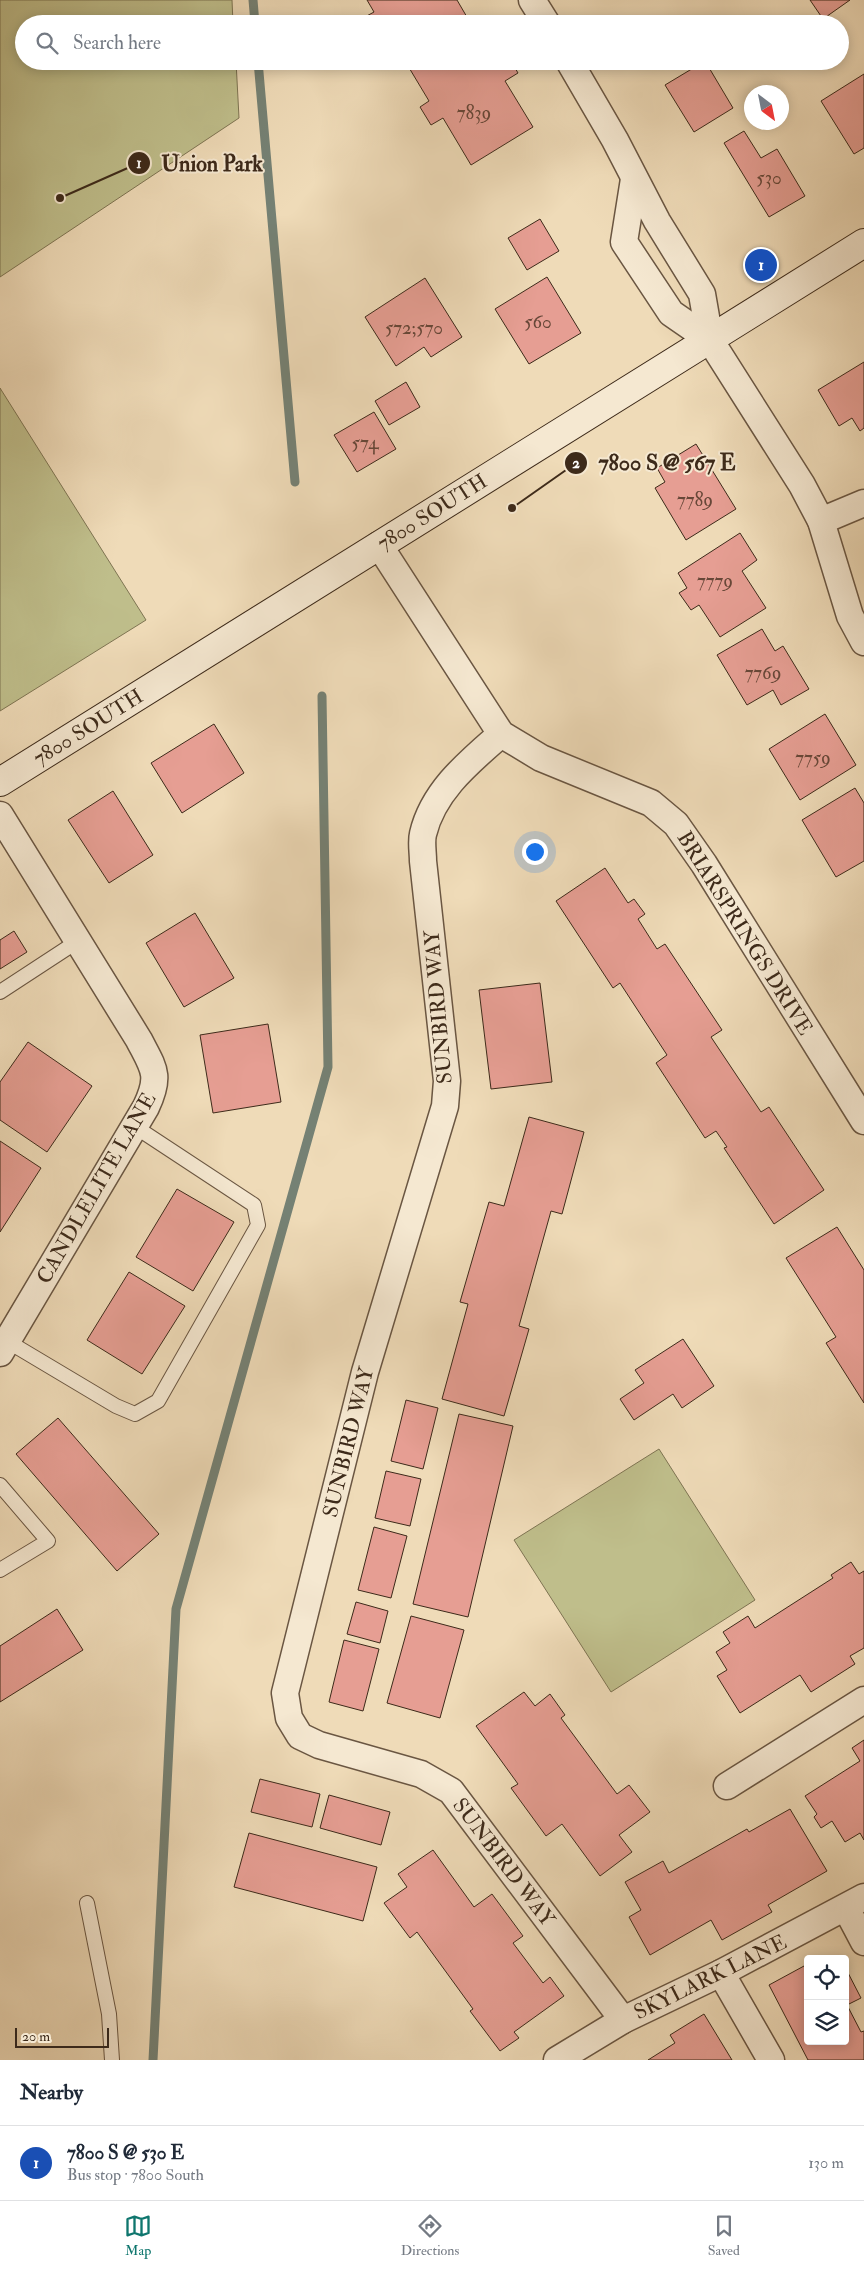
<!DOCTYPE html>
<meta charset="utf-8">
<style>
body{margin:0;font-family:"IM FELL Double Pica",serif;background:#f2f2f3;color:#1f2937}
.controls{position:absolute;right:15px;bottom:15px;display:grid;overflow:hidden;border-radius:5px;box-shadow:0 2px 12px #0003}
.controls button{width:45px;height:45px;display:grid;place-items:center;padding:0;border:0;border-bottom:1px solid #e0e1e3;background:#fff;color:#1f2937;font:25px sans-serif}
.compass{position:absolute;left:744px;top:85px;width:45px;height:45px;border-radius:50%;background:#fff;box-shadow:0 2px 12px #0003;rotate:148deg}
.scale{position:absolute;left:15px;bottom:12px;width:94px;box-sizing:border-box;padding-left:5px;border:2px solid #3d2a1a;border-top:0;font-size:14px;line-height:18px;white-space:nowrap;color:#3d2a1a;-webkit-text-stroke:4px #f5e8d1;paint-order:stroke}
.you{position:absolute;left:534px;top:851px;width:18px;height:18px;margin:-12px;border:4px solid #fff;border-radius:50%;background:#1a73e8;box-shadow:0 0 0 8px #1a73e833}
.badge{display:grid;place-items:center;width:32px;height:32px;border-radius:50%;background:#0f766e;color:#fff;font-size:16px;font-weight:700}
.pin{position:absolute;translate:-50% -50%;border:2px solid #fff;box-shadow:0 1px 5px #0006}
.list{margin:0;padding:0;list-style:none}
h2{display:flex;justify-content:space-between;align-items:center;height:65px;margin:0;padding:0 20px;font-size:21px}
h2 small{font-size:16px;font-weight:400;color:#747a83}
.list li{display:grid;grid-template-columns:32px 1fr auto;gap:15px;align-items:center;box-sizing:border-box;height:75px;padding:0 20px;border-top:1px solid #e0e1e3}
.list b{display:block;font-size:19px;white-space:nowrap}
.list p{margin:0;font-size:16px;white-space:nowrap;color:#747a83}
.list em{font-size:16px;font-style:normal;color:#747a83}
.icon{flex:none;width:28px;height:28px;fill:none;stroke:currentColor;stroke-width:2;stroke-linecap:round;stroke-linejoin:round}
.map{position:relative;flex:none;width:864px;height:2060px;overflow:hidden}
.search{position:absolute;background:#fff;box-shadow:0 2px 12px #0003;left:15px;right:15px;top:15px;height:55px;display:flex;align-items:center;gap:12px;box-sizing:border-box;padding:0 18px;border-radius:28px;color:#747a83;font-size:19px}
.sheet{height:140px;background:#fff}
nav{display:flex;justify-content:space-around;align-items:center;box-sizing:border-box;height:70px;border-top:1px solid #e0e1e3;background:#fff;font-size:14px;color:#747a83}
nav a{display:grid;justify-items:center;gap:2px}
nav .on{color:#0f766e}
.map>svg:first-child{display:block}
.green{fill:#bfbe8b;stroke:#7e7452}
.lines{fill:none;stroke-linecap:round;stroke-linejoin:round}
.stream{stroke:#758174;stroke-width:9}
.building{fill:#e69e93;stroke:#3d2a1a}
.lane-casing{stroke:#6a5642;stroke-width:16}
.street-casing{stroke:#6a5642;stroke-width:29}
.secondary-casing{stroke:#3d2a1a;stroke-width:30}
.lane{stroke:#f5e8d1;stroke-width:14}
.street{stroke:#f5e8d1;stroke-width:26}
.secondary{stroke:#f5e8d1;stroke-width:28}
.labels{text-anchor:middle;stroke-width:4;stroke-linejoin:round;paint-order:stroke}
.number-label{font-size:19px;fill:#674738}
.street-label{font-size:21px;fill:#3d2a1a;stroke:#f5e8d1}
.leader{fill:none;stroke:#3d2a1a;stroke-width:2}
.callout-dot{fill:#3d2a1a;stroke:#f5e8d1;stroke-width:2}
.mark-label{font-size:15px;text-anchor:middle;font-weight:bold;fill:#fff}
.callout-label{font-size:22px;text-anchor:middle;font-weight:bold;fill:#3d2a1a;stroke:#f5e8d1;stroke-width:4;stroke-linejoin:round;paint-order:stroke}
</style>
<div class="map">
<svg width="864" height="2060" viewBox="0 0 864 2060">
<rect width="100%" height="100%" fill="#efdbb8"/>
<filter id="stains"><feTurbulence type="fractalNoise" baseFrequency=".004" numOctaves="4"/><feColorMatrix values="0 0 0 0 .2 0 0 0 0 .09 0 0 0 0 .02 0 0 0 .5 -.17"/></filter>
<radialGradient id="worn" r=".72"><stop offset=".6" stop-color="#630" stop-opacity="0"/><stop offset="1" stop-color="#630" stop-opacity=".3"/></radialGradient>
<g class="green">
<polygon points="0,0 232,0 233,24 24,24 24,61 236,61 239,118 0,277"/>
<polygon points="0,388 146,620 0,711"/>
<polygon points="659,1449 755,1600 611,1692 514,1540"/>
</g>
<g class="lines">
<g class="stream">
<polyline points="253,0 255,24"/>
<polyline points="258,61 295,482"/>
<polyline points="153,2060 176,1609 328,1067 322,696"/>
</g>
</g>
<g class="building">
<polygon points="367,0 457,0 471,24 366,24 363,18 374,12"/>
<polygon points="810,0 850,0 823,19"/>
<polygon points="405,61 511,61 518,73 505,81 533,127 471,165 443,118 431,125 420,107 429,101"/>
<polygon points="705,61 733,108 694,132 665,85"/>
<polygon points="864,74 864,148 854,154 821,101"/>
<polygon points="744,131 761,158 777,149 805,196 769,217 724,143"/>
<polygon points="540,219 559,251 527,270 508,238"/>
<polygon points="547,277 581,333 529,364 495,309"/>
<polygon points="425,278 462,337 431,357 424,347 396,366 365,317"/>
<polygon points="864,362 864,428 860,431 852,418 839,426 818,390"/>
<polygon points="406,382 420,407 389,425 375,401"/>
<polygon points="374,412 396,449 357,472 334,435"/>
<polygon points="696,444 736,509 686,540 655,488 665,482 657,468"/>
<polygon points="740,533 757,560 742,571 766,608 720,637 699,605 691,610 679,593 687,588 678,573"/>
<polygon points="762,629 775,651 783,646 809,689 781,705 773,690 747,705 717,655"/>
<polygon points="825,714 856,765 800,800 769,749"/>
<polygon points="214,724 244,773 182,813 151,763"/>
<polygon points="855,788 864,803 864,861 836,877 802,820"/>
<polygon points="113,791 153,855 109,883 68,820"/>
<polygon points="605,868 628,903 634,899 645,914 638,919 657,949 665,944 722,1030 711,1037 761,1112 769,1107 824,1190 774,1224 724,1148 727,1147 716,1131 705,1138 656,1063 667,1055 620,983 613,988 556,901"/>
<polygon points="195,913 234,978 184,1007 146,943"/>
<polygon points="14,931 27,952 0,969 0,940"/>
<polygon points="540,983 552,1082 491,1089 479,990"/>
<polygon points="268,1024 281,1102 213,1113 200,1035"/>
<polygon points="28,1042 92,1086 47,1152 0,1120 0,1082"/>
<polygon points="529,1117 584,1132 562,1214 551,1211 519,1326 529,1329 504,1416 442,1399 468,1304 460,1302 489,1202 504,1206"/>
<polygon points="0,1141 41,1168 0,1232"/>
<polygon points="177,1189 234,1222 193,1291 136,1257"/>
<polygon points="837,1227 864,1270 864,1403 826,1343 836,1337 786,1258"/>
<polygon points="129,1272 185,1306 142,1374 87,1340"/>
<polygon points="683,1339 714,1386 682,1408 673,1394 634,1420 620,1399 644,1383 635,1370"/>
<polygon points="406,1400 438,1408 423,1469 391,1461"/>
<polygon points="459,1414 513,1426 468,1617 413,1604"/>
<polygon points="58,1418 159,1534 117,1571 16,1454"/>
<polygon points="386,1471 421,1479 410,1526 375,1518"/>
<polygon points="374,1527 407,1536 391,1598 358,1590"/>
<polygon points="851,1562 859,1574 864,1571 864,1648 850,1656 855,1664 811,1692 800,1675 740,1713 717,1676 727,1670 716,1652 730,1643 723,1632 748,1616 755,1628 833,1578 831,1575"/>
<polygon points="356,1602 388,1611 380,1643 347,1634"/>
<polygon points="57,1609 83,1650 0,1702 0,1646"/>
<polygon points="411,1616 464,1630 440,1718 387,1703"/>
<polygon points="344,1640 379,1649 363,1711 329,1702"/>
<polygon points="524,1692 535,1706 550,1694 565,1715 561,1718 617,1794 629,1785 650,1812 619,1835 632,1852 600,1876 562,1824 546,1836 511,1788 518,1784 476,1726"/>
<polygon points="864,1740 864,1840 860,1833 845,1842 832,1821 821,1828 814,1817 817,1814 805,1796 860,1761 852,1748"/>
<polygon points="260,1779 320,1794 312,1827 251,1812"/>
<polygon points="329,1795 390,1812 381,1845 320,1828"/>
<polygon points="790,1809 827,1871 768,1905 772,1912 722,1940 711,1920 650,1955 629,1917 641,1910 625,1882 663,1861 669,1873 747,1829 749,1832"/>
<polygon points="249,1833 377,1867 363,1921 234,1887"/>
<polygon points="433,1850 474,1907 492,1894 523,1936 513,1943 543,1983 550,1977 564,1996 514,2032 519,2038 500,2051 470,2011 473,2009 417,1932 410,1938 384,1903 407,1887 398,1874"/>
<polygon points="804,1966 808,1973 808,2041 845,2041 845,1967 861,1998 847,2005 861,2032 864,2031 864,2060 808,2060 769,1985"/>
<polygon points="704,2014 732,2060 648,2060 675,2043 670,2035"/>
</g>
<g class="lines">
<g class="lane-casing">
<g id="lane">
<polyline points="0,992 78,941"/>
<polyline points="7,1341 116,1406 135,1414 158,1401 258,1225 254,1205 134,1126"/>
<polyline points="0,1485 48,1541 0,1570"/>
<polyline points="87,1903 109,2014 112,2060"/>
</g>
</g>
<g class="street-casing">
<g id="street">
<polyline points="532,0 547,24"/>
<polyline points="569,61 615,140 657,221 702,294 710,340 802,485 821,521 850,616 864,642"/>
<polyline points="634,179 624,242 671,313 710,340"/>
<polyline points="821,521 864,503"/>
<polyline points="379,545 501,734 541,758 651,803 676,824 704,864 864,1121"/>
<path d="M501,734C469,762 433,791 423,834C421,842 423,852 423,861L447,1081L445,1106L365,1372L285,1693L289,1718L300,1736L319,1745L421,1774L451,1791L623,2020"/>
<path d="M0,815L139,1040C154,1069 161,1075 146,1107L0,1353"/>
<polyline points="727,1786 864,1700"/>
<polyline points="846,1908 864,1942"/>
<polyline points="721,1973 771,2060"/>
<polyline points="557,2060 623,2020 721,1973 864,1897"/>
</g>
</g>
<g class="secondary-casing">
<polyline id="secondary" points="0,782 864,243"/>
</g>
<use href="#lane" class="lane"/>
<use href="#street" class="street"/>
<use href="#secondary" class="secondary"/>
</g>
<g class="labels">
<g class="number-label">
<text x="474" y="119">7839</text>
<text x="769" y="184">530</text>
<text x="538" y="328">560</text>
<text x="414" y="334">572;570</text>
<text x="365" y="449">574</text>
<text x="695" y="506">7789</text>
<text x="715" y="587">7779</text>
<text x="763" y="679">7769</text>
<text x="813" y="764">7759</text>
</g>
<g class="street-label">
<text transform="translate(432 512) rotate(-32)" y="7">7800 SOUTH</text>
<text transform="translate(88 727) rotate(-32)" y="7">7800 SOUTH</text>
<text transform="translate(745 933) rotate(58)" y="7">BRIARSPRINGS DRIVE</text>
<text transform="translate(438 1007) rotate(-95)" y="7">SUNBIRD WAY</text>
<text transform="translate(96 1188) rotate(-60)" y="7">CANDLELITE LANE</text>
<text transform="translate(348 1442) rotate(-76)" y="7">SUNBIRD WAY</text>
<text transform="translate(504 1862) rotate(53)" y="7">SUNBIRD WAY</text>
<text transform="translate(710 1977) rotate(-26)" y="7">SKYLARK LANE</text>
</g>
</g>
<path class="leader" d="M60 198L139 163M512 508L576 463"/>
<g class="callout-dot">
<circle cx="60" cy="198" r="5"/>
<circle cx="512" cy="508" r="5"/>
<circle cx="139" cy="163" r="12"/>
<circle cx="576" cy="463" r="12"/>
</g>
<g class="mark-label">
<text x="139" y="168">1</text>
<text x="576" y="468">2</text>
</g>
<g class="callout-label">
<text x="212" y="171">Union Park</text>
<text x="667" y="470">7800 S @ 567 E</text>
</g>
<rect width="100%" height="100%" filter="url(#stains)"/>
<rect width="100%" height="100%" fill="url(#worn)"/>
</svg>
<div class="controls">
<button><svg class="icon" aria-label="locate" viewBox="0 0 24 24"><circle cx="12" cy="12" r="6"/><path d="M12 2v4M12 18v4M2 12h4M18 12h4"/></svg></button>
<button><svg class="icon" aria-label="layers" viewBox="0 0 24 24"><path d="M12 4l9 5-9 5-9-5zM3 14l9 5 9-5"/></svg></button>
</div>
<svg class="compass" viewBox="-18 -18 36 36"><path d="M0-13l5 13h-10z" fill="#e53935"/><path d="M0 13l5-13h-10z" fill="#747a83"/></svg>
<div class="scale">20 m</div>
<div class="you"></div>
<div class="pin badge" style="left:761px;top:265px;background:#1a4fb4">1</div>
<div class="search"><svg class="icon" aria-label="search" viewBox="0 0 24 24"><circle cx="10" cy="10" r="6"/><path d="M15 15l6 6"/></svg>Search here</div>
</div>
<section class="sheet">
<h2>Nearby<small></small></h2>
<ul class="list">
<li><span class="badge" style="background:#1a4fb4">1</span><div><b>7800 S @ 530 E</b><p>Bus stop · 7800 South</p></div><em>130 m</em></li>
</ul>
</section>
<nav>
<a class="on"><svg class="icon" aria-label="map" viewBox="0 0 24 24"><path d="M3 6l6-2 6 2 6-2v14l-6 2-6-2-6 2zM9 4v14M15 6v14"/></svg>Map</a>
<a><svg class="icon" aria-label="directions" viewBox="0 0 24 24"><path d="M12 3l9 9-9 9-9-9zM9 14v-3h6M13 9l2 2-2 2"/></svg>Directions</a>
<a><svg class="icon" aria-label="saved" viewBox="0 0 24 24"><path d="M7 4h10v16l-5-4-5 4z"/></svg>Saved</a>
</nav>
